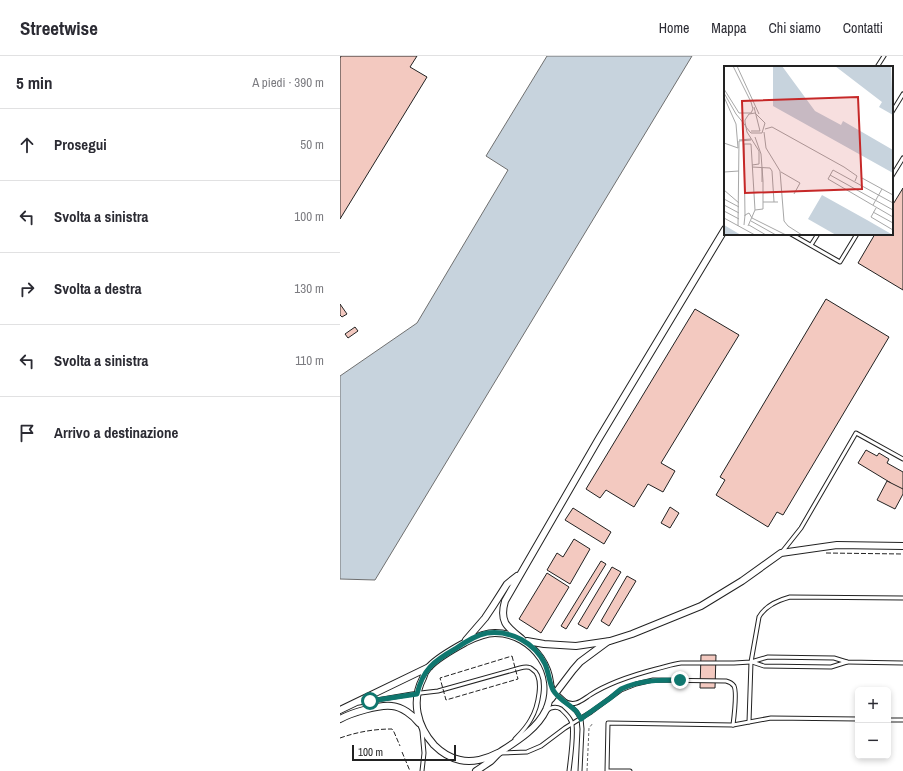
<!DOCTYPE html>
<html lang="it">
<meta charset="utf-8">
<style>
body{margin:0;font-family:"Archivo Narrow",sans-serif;background:#f2f2f3;color:#2b2b33}
.controls{position:absolute;right:12px;bottom:12px;display:grid;overflow:hidden;border-radius:6px;box-shadow:0 2px 6px #0003}
.controls button{width:36px;height:36px;display:grid;place-items:center;padding:0;border:0;border-bottom:1px solid #e1e1e2;background:#fff;color:#2b2b33;font:20px sans-serif}
.scale{position:absolute;left:12px;bottom:10px;width:104px;box-sizing:border-box;padding-left:4px;border:2px solid #222;border-top:0;font-size:11px;line-height:14px;white-space:nowrap;color:#222;-webkit-text-stroke:3px #fff;paint-order:stroke}
.stop{position:absolute;width:12px;height:12px;margin:-9px;border:3px solid #0f766e;border-radius:50%;background:#fff}
.stop.end{background:#0f766e;border-color:#fff;box-shadow:0 1px 4px #0008}
.list{margin:0;padding:0;list-style:none}
h2{display:flex;justify-content:space-between;align-items:center;height:52px;margin:0;padding:0 16px;font-size:17px}
h2 small{font-size:13px;font-weight:400;color:#7c7c81}
.list li{display:grid;grid-template-columns:26px 1fr auto;gap:12px;align-items:center;box-sizing:border-box;height:72px;padding:0 16px;border-top:1px solid #e1e1e2}
.list b{display:block;font-size:15px;white-space:nowrap}
.list em{font-size:13px;font-style:normal;color:#7c7c81}
.icon{flex:none;width:22px;height:22px;fill:none;stroke:currentColor;stroke-width:2;stroke-linecap:round;stroke-linejoin:round}
.map{position:relative;flex:none;width:563px;height:715px;overflow:hidden}
header{display:flex;align-items:center;gap:24px;box-sizing:border-box;height:56px;padding:0 20px;background:#fff;border-bottom:1px solid #e1e1e2}
header strong{font-size:19px}
nav{display:flex;gap:22px;margin-inline-start:auto;font-size:14px}
main{display:flex}
aside{flex:1;background:#fff}
.map>svg:first-child{display:block}
.water{fill:#c7d3dd;stroke:#6f6f6f}
.building{fill:#f3c9c0;stroke:#222}
.lines{fill:none;stroke-linecap:round;stroke-linejoin:round}
.service-casing{stroke:#222;stroke-width:5}
.minor-casing{stroke:#222;stroke-width:8}
.path{stroke:#646464;stroke-width:1;stroke-dasharray:3 2;stroke-linecap:butt}
.service{stroke:#fff;stroke-width:3}
.minor{stroke:#fff;stroke-width:6}
.fence{stroke:#222;stroke-width:1;stroke-dasharray:5 2;stroke-linecap:butt}
.route{stroke:#0f766e;stroke-width:5}
.inset-road{fill:none;stroke:#a7a7a7;stroke-width:1}
.view{fill:#c62828;fill-opacity:0.15;stroke:#c62828;stroke-width:2}
.inset-edge{fill:none;stroke:#222;stroke-width:2}
</style>
<header>
<strong>Streetwise</strong>
<nav><a>Home</a><a>Mappa</a><a>Chi siamo</a><a>Contatti</a></nav>
</header>
<main>
<aside>
<h2>5 min<small>A piedi · 390 m</small></h2>
<ul class="list">
<li><svg class="icon" aria-label="ahead" viewBox="0 0 24 24"><path d="M12 20V5M6 11l6-6 6 6"/></svg><div><b>Prosegui</b></div><em>50 m</em></li>
<li><svg class="icon" aria-label="left" viewBox="0 0 24 24"><path d="M17 20v-9H6M10 6l-5 5 5 5"/></svg><div><b>Svolta a sinistra</b></div><em>100 m</em></li>
<li><svg class="icon" aria-label="right" viewBox="0 0 24 24"><path d="M7 20v-9h11M14 6l5 5-5 5"/></svg><div><b>Svolta a destra</b></div><em>130 m</em></li>
<li><svg class="icon" aria-label="left" viewBox="0 0 24 24"><path d="M17 20v-9H6M10 6l-5 5 5 5"/></svg><div><b>Svolta a sinistra</b></div><em>110 m</em></li>
<li><svg class="icon" aria-label="arrive" viewBox="0 0 24 24"><path d="M6 21V4h12l-3 4 3 4H6"/></svg><div><b>Arrivo a destinazione</b></div></li>
</ul>
</aside>
<div class="map">
<svg width="563" height="715" viewBox="0 0 563 715">
<rect width="100%" height="100%" fill="#fff"/>
<polygon class="water" points="207,0 352,0 35,524 0,523 0,320 77,267 168,114 146,100"/>
<g class="building">
<polygon points="1,0 77,0 70,11 87,21 0,163 0,2"/>
<polygon points="563,132 563,234 518,207 535,178 552,178 552,150"/>
<polygon points="486,243 549,281 443,459 437,456 428,471 376,439 385,424 380,421"/>
<polygon points="0,248 7,258 2,261 0,259"/>
<polygon points="355,253 399,279 321,407 335,415 323,436 308,428 294,451 266,434 260,442 246,433"/>
<polygon points="15,271 18,275 8,282 5,278"/>
<polygon points="526,394 537,400 539,397 549,403 547,407 563,416 563,434 561,433 559,437 549,431 551,427 518,407"/>
<polygon points="547,425 563,433 563,438 555,453 537,444"/>
<polygon points="330,451 339,457 330,472 321,467"/>
<polygon points="233,452 271,476 264,488 225,464"/>
<polygon points="234,483 250,493 230,528 207,514 217,497 223,501"/>
<polygon points="261,505 266,508 226,573 221,570"/>
<polygon points="272,511 281,516 247,573 238,568"/>
<polygon points="207,517 229,531 201,577 179,563"/>
<polygon points="287,520 296,525 269,570 261,565"/>
<polygon points="361,599 376,599 375,632 360,632"/>
</g>
<g class="lines">
<g class="service-casing">
<g id="service">
<polyline points="537,11 544,0"/>
<polyline points="552,56 563,38"/>
<polyline points="552,120 563,102"/>
<polyline points="451,178 500,206 517,178"/>
<polyline points="471,189 478,178"/>
<polyline points="442,496 461,472 516,377 563,403"/>
<polyline points="412,606 424,610 491,611 507,606"/>
<polyline points="212,630 214,635 236,655 241,663 242,673 240,715"/>
<path d="M224,645C235,651 241,645 250,639C270,626 293,619 316,613C325,611 332,608 341,607H394L411,606L428,601L494,602L507,606L563,607"/>
<path d="M19,647L72,638L98,635L180,612C184,611 189,610 192,613C206,621 197,653 191,663C187,671 181,677 175,683"/>
<path d="M206,655C211,651 216,650 221,653C224,656 229,660 231,665C235,672 230,706 229,715"/>
<polyline points="548,664 563,664"/>
<path d="M409,666L411,606L419,561C425,550 439,544 450,541L563,542"/>
<path d="M160,697L187,696L201,690L225,672L251,656L281,634L296,628L313,624L386,625C390,626 392,627 394,630C397,636 394,661 393,669"/>
<polyline points="82,715 84,697 82,675"/>
<polyline points="290,715 267,715 268,667 393,669 431,662 518,663"/>
</g>
</g>
<g class="minor-casing">
<g id="minor">
<path d="M182,583C167,571 159,566 165,545L258,384L385,173"/>
<polyline points="126,584 145,562 153,550 167,528 177,520"/>
<polyline points="187,585 204,588 236,590 270,585 292,578 361,550 402,525 441,497 497,489 563,490"/>
<polyline points="211,643 233,614 240,606 267,586"/>
<polyline points="0,654 89,611"/>
<path d="M0,663C11,657 40,648 52,650C62,651 73,659 79,667"/>
<path d="M136,715C141,712 146,708 151,705C154,702 156,699 160,696C177,685 197,673 206,654C222,618 193,577 155,577C145,577 136,581 126,586C115,592 98,601 89,611C86,614 84,618 83,622C71,645 77,670 94,689C101,696 110,702 120,704C132,707 147,703 158,697"/>
</g>
</g>
<polyline class="path" points="247,715 249,672 253,667"/>
<use href="#service" class="service"/>
<use href="#minor" class="minor"/>
<g class="fence">
<polyline points="486,497 563,498"/>
<polygon points="172,600 178,623 106,644 100,622"/>
<path d="M0,682C17,676 34,673 52,673L54,676L60,690"/>
<polyline points="62,696 70,715"/>
</g>
</g>
<g class="lines">
<path class="route" d="M30,645L77,638C83,613 94,605 115,593C125,586 136,579 147,577C171,574 195,587 205,608C209,617 209,626 213,634C218,643 229,648 236,655C238,657 239,660 241,663C250,656 259,650 269,643C273,640 277,636 281,633C300,624 319,624 340,624"/>
</g>
<g transform="translate(384 10)">
<rect width="169" height="169" fill="#fff"/>
<path d="M49,0H58L91,45L117,59L119,55L169,84V107L49,40ZM111,0H167L169,49L155,41L158,36ZM98,129L143,154L169,169H112L84,153ZM0,159L17,169H0Z" fill="#c7d3dd"/>
<path class="inset-road" d="M13,0L35,48M0,23L15,47H27L29,43L27,36L9,0M0,27L12,48L21,59L22,61L26,66L27,67H38L41,57L31,47L25,48L21,54V56L23,66L35,85V98L28,99M0,31L12,58L14,82L0,77M41,63L48,61L120,101L133,110L131,115M27,65H36L30,41M40,66L42,82L56,105L60,155L64,160L78,169M31,71L37,88L39,115V143L31,144M15,74L27,73M15,75L27,74M28,101L46,102L48,105L50,136M38,102V116M0,106L15,105M57,106L76,117L70,128M106,109L169,144M138,112L169,129M0,124L15,137M0,133L15,141M39,136H54M169,137L109,104L104,113L169,151M0,139L15,147M149,139L158,123M152,142L147,151L169,164M0,145L15,153M149,146L169,157M21,150L20,78H27L31,144L24,160M0,152L31,169M27,155L52,169M20,159L21,149L25,147L28,152L62,169M25,159L42,169M14,160L15,75"/>
<path class="view" d="M134,31L138,123L21,127L18,35Z"/>
<rect width="169" height="169" class="inset-edge"/>
</g>
</svg>
<div class="controls">
<button>+</button>
<button>−</button>
</div>
<div class="scale">100 m</div>
<div class="stop" style="left:30px;top:645px"></div>
<div class="stop end" style="left:340px;top:624px"></div>
</div>
</main>
